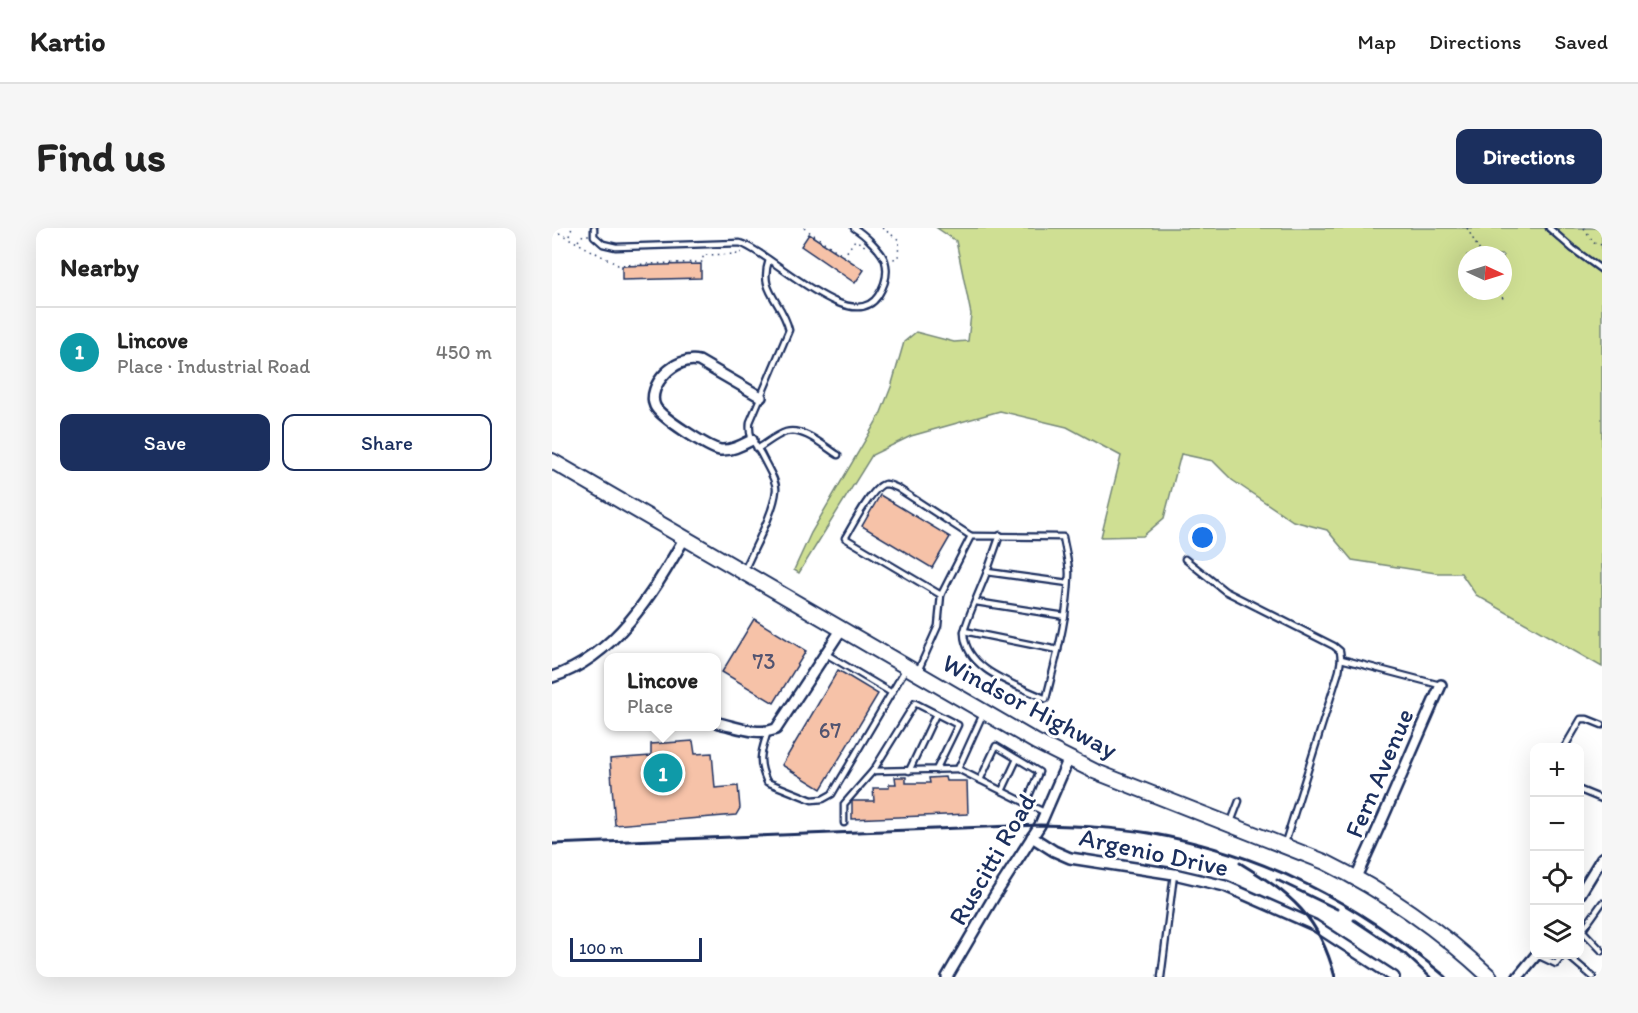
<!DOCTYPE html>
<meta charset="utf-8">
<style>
body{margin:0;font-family:Itim,sans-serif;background:#f6f6f6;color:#222}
.controls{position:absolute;right:18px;bottom:18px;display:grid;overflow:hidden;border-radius:12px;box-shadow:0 6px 24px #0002}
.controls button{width:54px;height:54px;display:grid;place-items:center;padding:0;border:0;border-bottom:2px solid #e0e0e0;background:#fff;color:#222;font:30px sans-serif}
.compass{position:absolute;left:906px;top:18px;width:54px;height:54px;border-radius:50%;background:#fff;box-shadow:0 6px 24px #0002;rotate:94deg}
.scale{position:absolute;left:18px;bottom:15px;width:132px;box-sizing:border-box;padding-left:6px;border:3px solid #1b2f5e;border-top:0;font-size:16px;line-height:21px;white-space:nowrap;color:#1b2f5e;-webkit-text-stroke:4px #fff;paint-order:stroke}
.you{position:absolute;left:651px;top:310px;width:21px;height:21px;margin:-15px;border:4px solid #fff;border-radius:50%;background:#1a73e8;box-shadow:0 0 0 9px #1a73e833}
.badge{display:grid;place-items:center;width:39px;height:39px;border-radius:50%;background:#1b2f5e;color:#fff;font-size:20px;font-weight:700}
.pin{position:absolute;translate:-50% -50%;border:3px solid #fff;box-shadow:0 2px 6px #0006}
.popup{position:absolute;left:52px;top:425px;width:117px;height:78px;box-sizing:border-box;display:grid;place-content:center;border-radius:12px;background:#fff;filter:drop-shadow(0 2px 4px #0005);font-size:20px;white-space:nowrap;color:#767676}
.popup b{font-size:22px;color:#222}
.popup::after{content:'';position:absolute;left:50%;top:100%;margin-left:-12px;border:12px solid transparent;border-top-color:#fff}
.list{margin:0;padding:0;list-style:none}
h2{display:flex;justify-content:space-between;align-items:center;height:78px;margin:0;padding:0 24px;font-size:26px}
h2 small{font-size:20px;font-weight:400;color:#767676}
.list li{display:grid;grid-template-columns:39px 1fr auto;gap:18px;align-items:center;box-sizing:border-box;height:90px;padding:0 24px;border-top:2px solid #e0e0e0}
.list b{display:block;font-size:22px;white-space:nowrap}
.list p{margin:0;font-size:20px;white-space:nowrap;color:#767676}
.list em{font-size:20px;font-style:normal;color:#767676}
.actions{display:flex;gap:12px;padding:18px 24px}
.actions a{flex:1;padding:14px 0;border:2px solid #1b2f5e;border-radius:12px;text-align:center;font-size:21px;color:#1b2f5e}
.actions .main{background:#1b2f5e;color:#fff}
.icon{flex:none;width:33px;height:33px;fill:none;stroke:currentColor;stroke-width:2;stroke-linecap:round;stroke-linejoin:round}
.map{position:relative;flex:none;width:1050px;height:749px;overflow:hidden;border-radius:12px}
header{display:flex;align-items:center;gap:36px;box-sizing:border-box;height:84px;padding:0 30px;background:#fff;border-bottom:2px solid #e0e0e0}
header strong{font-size:28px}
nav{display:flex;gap:33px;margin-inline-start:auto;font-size:21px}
.intro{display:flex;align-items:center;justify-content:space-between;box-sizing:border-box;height:144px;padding:0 36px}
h1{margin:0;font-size:42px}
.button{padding:15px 27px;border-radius:12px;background:#1b2f5e;color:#fff;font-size:21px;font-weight:700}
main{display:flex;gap:36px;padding:0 36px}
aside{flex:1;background:#fff;border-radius:12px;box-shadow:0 6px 24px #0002}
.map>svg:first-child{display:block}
.green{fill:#cfdf93;stroke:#758778;stroke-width:1.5;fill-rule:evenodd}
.building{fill:#f6c2a8;stroke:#1b2f5e;stroke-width:1.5}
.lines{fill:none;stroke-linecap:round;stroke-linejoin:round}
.service-casing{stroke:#1b2f5e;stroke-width:9}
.minor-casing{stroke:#1b2f5e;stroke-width:14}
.secondary-casing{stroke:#1b2f5e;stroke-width:18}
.path{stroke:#1b2f5e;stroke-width:1.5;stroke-dasharray:1.5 4.5;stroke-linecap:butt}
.service{stroke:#fff;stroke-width:4.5}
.minor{stroke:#fff;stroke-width:9}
.secondary{stroke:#fff;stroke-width:14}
.rail{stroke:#1b2f5e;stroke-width:3}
.labels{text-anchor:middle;stroke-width:6;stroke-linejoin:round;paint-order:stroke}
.number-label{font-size:22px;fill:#525470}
.street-label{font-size:26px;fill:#1b2f5e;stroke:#fff}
</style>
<header>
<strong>Kartio</strong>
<nav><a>Map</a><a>Directions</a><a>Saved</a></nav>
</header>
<div class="intro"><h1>Find us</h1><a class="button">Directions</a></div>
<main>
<aside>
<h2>Nearby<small></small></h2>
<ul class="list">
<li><span class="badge" style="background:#0f9aa8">1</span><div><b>Lincove</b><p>Place · Industrial Road</p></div><em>450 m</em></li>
</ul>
<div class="actions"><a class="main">Save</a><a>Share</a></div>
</aside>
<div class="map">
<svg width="1050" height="749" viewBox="0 0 1050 749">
<rect width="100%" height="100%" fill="#fff"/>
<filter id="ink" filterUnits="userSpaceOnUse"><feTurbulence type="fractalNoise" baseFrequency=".0167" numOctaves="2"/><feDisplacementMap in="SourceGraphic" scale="12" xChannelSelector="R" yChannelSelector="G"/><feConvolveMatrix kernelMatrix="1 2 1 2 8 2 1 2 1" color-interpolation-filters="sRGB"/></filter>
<g filter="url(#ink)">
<path class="green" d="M385,0H1050V439L924,367L909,345H884L800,332L775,302L741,293L680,252L661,233L629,226L612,290L591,308L549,309L569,228L515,199L448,183L359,208L320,227L247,345L242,342L259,305L328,187L339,159L352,114L364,104L402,114L416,113L419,86L404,13ZM915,27H951V63H915Z"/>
<g class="building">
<polygon points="257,6 312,42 303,55 249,18"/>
<polygon points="149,36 149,50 70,52 70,38"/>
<polygon points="328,267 398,309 380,340 310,298"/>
<polygon points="202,391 254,423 222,475 170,444"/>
<polygon points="286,442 326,466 269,561 230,537"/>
<polygon points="141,513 143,526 160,525 163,560 186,558 188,580 184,587 63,597 58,531 99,528 99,516"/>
<polygon points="343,549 354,549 354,555 378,555 377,550 393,549 394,553 415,553 416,586 300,591 300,573 322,573 321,560 337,560 337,556 344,556"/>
</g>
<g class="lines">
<g class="service-casing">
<g id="service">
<path d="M42,0V8L51,16L64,19L188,15C219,24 299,109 326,68C333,57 337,46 333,33C330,23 312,6 302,0"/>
<polyline points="997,0 1021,21 1050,42"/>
<path d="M205,221C214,216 224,207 234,204C251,199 272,218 286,227"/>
<polyline points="633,331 673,363 782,418 788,423 789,431 787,443 733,615"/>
<path d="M193,341C202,320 222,285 224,262C225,254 216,240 212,232C205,216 196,213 198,194L237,102C230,72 206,64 217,32"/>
<polyline points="435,344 448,307"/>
<path d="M389,367L293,310C300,299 321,257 333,256C338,256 343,259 347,261L419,308"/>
<polyline points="424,374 513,388"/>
<polyline points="412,403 506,422"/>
<polyline points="274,426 340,465"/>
<polyline points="789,431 888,457"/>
<path d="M366,443L386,398L389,367L419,308L511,309C513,321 517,334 517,346C516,388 504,430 494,471C466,457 413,443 412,405C412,397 431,355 435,344L516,355"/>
<polyline points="431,486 406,541 492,584"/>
<path d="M216,503C209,525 205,532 215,554L260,572L271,571L280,566L353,442"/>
<polyline points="1012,520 1029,491 1035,491 1050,497"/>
<polyline points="384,542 406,497 363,475 321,543 406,541"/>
<polyline points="357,543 384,486"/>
<polyline points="428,552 444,518 487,544 474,575"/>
<polyline points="1028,562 1050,571"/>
<polyline points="450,563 465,531"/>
<polyline points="679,594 687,573"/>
<polyline points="292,595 292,576 321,543"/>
<polyline points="1030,702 1050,723"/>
<polyline points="1028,706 1050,675"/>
<polyline points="1014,726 1041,749"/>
<polyline points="985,727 1004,736 1012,726"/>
<polyline points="609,749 622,646"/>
</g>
</g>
<g class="minor-casing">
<g id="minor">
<path d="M200,212C190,217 179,223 168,222C157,220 108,189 103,178C94,158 124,127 147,133L209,169"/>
<path d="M0,449C63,429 101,365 132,311"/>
<path d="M166,495C185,499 206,508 224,501L289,402"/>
<polyline points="480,609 502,623 518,630 622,646 673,658 762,697 842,749"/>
<path d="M804,649C834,586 860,521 889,457"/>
<polyline points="1028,666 1050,630"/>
<polyline points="395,749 443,667 488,597 517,530"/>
<polyline points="966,749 985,726"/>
</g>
</g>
<g class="secondary-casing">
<path id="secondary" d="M0,233L484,514L542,543L773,634C834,664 889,703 938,749"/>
</g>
<g class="path">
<polyline points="252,0 292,28 303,12 313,18"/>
<polyline points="330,0 347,12 346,30 341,31"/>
<polyline points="915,0 930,27"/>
<polyline points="1032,0 1042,15 1050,17"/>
<polyline points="7,5 66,37 151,34 151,27 189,26 189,22"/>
<polyline points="17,8 20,0"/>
<polyline points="26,13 31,7 37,7"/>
<polyline points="950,63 951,74"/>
</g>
<use href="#service" class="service"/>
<use href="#minor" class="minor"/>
<use href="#secondary" class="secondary"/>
<g class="rail">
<path d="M0,616L488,597C525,598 561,599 597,605C714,626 804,674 894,749"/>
<path d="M688,635C740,667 767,688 783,749"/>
<polyline points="725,652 785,681"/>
<polyline points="802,692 853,726 878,749"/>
</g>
</g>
</g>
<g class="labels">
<g class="number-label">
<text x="212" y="441">73</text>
<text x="278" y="510">67</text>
</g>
<g class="street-label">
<text transform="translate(478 478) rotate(28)" y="9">Windsor Highway</text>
<text transform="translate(827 545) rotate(-67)" y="9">Fern Avenue</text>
<text transform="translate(602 624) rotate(12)" y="9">Argenio Drive</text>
<text transform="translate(440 631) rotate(-60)" y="9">Ruscitti Road</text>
</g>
</g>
</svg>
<div class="controls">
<button>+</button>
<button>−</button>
<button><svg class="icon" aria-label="locate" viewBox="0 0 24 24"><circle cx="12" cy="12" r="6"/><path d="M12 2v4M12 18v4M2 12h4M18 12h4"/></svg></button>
<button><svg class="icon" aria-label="layers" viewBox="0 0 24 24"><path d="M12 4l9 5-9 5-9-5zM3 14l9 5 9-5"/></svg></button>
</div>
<svg class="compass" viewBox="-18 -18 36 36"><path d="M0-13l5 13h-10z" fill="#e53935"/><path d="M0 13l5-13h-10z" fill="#767676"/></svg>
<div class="scale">100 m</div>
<div class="you"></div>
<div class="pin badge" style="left:111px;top:545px;background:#0f9aa8">1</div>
<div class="popup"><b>Lincove</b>Place</div>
</div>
</main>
